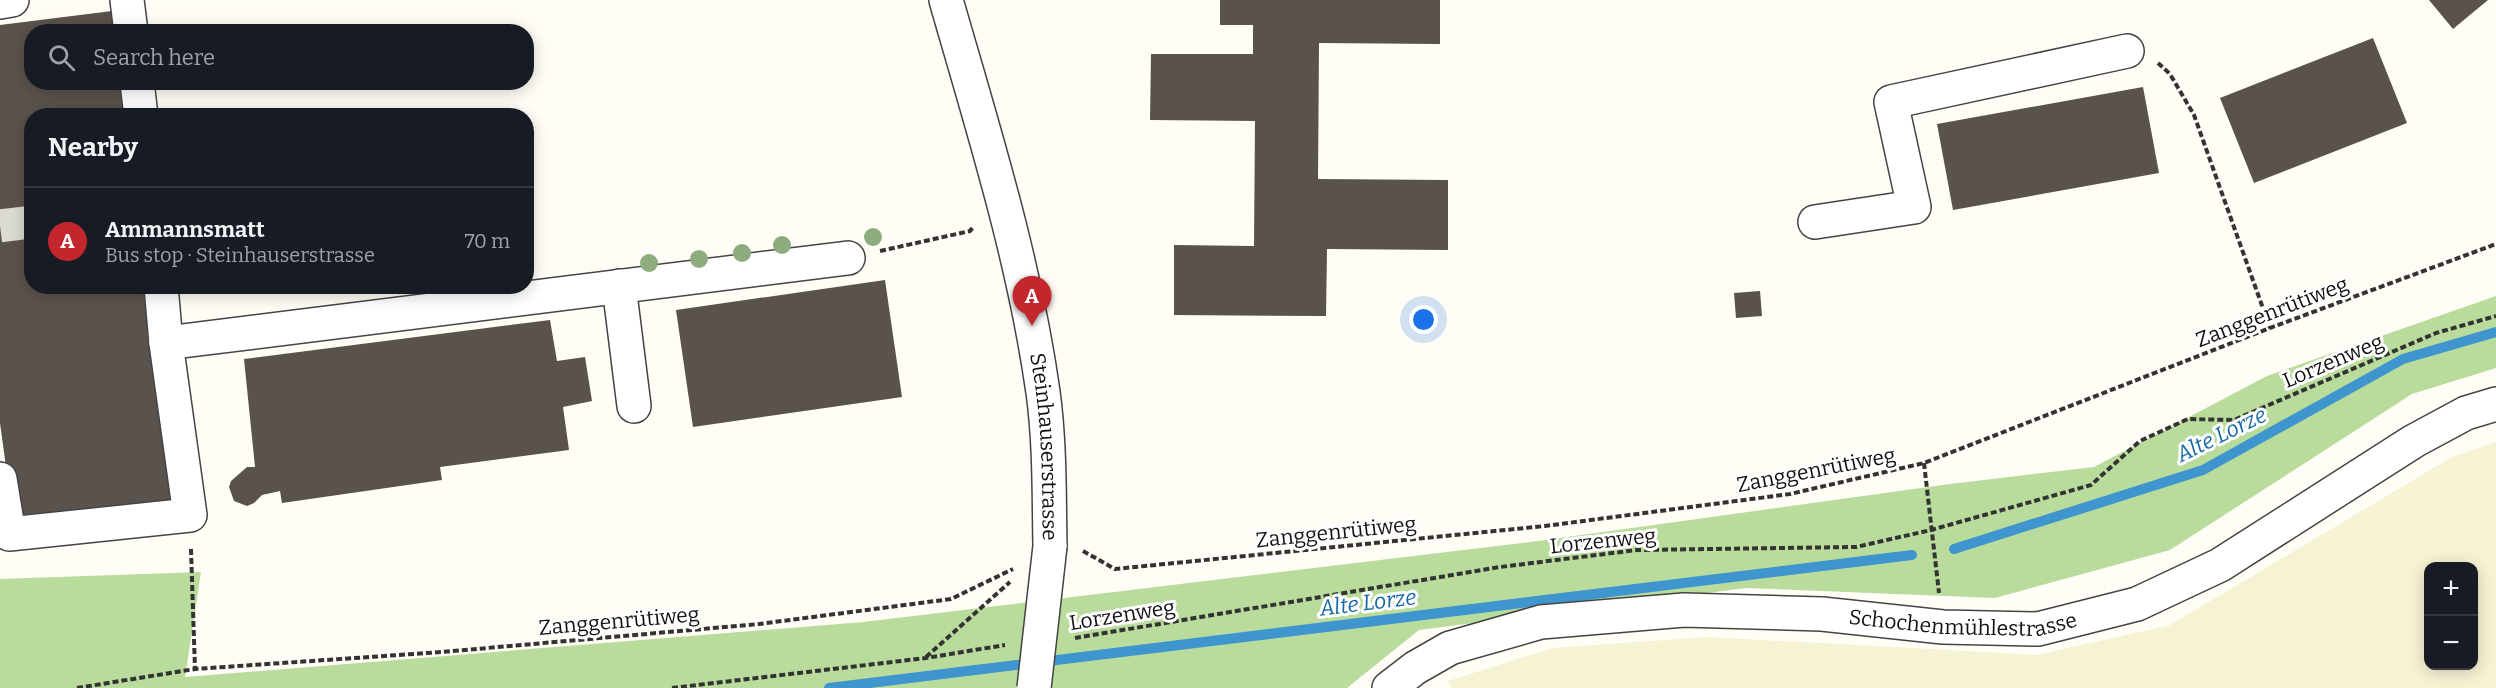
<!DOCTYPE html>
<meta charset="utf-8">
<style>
body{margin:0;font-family:Bitter,serif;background:#20242c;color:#f1f3f6}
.controls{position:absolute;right:18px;bottom:18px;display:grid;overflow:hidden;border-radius:12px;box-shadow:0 3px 15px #0003}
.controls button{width:54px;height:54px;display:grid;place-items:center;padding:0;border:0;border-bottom:2px solid #363941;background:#171b24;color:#f1f3f6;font:30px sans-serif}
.you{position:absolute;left:1424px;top:320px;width:21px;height:21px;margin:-15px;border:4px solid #fff;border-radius:50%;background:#1a73e8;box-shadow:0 0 0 9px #1a73e833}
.badge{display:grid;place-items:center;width:39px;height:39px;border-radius:50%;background:#c4262e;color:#fff;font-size:20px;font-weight:700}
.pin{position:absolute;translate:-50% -50px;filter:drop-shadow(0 2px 3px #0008)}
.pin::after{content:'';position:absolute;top:32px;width:21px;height:18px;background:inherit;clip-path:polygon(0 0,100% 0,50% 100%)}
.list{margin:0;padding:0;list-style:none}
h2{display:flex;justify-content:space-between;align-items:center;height:78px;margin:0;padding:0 24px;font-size:26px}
h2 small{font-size:20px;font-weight:400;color:#9ea1a6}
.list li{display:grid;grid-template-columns:39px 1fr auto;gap:18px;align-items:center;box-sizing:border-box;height:108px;padding:0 24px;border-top:2px solid #363941}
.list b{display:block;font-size:22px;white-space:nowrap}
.list p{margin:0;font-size:20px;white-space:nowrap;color:#9ea1a6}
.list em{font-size:20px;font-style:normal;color:#9ea1a6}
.icon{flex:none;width:33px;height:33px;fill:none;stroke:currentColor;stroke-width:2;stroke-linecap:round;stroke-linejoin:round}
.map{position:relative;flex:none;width:2496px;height:688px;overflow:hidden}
.search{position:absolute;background:#171b24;box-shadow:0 3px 15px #0003;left:24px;top:24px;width:510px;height:66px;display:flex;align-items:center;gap:15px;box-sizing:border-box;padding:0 21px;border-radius:24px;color:#9ea1a6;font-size:22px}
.panel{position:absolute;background:#171b24;box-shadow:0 3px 15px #0003;left:24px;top:108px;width:510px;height:186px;border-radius:24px}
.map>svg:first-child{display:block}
.farmland{fill:#f6f3d4;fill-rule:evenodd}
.forest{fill:#b9dc9c}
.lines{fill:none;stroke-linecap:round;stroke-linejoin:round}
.stream{stroke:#3f96cf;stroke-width:10}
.building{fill:#5a524d}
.minor-tunnel{stroke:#dbdad3;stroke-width:33;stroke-dasharray:33 16;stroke-linecap:butt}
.minor-casing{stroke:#444;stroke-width:36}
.path{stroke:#333;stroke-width:4;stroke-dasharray:6 3;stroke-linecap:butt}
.minor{stroke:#fff;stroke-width:33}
.minor-bridge-casing{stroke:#444;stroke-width:36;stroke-linecap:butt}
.minor-bridge{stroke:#fff;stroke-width:33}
.tree{fill:#8dad7f}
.labels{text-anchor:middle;stroke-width:6;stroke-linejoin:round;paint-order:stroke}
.street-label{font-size:21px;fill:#111;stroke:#fff}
.water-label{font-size:22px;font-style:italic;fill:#1768a6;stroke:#fff}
</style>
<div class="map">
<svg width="2496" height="688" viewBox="0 0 2496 688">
<rect width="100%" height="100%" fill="#fffdf5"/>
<path class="farmland" d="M2496,442V688H1452L1448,681L1552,648L1708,637L2037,655L2170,625L2452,457ZM2428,566H2474V666H2428Z"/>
<polygon class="forest" points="2496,296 2496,368 2412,394 2170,550 1995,598 1746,588 1419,630 1347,688 0,688 0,579 201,572 185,677 863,622 1538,541 1950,484 2094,467 2267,376"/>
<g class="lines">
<g class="stream">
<polyline points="1954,549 2203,470 2403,359 2496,332"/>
<polyline points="829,688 1912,555"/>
</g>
</g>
<g class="building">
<polygon points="1220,0 1440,0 1440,44 1319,43 1318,179 1448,180 1448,250 1327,249 1326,316 1174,315 1174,245 1254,246 1255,121 1150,120 1151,54 1253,54 1253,25 1220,25"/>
<polygon points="2429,0 2488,0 2453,29"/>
<polygon points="112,11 114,32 32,32 32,82 121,82 126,116 32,116 32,286 149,286 179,503 14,525 0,423 0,25"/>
<polygon points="2373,38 2407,123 2254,183 2220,98"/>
<polygon points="2143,87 2159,173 1953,210 1937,124"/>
<polygon points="885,280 902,397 693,427 676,310"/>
<polygon points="1760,291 1762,316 1736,318 1734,293"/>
<polygon points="550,320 557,361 585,357 592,401 563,407 569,450 440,467 442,480 282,503 280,491 262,495 254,503 247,506 234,501 229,487 231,481 247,467 255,467 244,359"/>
</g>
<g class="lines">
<polyline class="minor-tunnel" points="0,226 32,222"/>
<g class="minor-casing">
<g id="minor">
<polyline points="127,0 131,32"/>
<path id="s1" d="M946,0C983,129 1024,258 1043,392C1050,443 1049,495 1050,546"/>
<polyline points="0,2 12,0"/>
<polyline points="137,82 141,116"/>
<polyline points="1815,222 1914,207 1891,102 2127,51"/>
<polyline points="619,286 634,406"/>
<polyline points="166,343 848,258"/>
<polyline points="0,479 9,534 190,515 166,343 161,286"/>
<path id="s2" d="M1389,688L1415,668L1450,648L1541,622L1684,610L1822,614L1943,627L2038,629L2137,604L2220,565L2414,441L2466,413L2496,404"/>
</g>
</g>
<g class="path">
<polyline points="2158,63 2170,74 2194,115 2270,328"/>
<polyline points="880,251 970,231 973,227"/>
<polyline points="1924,463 1939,593"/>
<polyline points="191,549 195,669"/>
<polyline points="1083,551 1115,569 1545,526 1790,494 1924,463 2270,328 2496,244"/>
<polyline points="1075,638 1500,567 1637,550 1856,547 1931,530 2091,485 2140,441 2188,419 2234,420 2436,333 2496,316"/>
<polyline points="926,657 1010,582"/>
<polyline points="77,688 195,669 442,652 759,624 951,599 1013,569"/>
<polyline points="672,688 926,658 1005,645"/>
</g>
<use href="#minor" class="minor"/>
<g class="minor-bridge-casing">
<polyline id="minor-bridge" points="1034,688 1050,546"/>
</g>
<use href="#minor-bridge" class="minor-bridge"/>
</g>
<g class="tree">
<circle cx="873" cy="237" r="9"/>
<circle cx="782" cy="245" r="9"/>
<circle cx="742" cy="253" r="9"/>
<circle cx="699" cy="259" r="9"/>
<circle cx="649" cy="263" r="9"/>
</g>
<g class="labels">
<g class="street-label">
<text transform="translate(2272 312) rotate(-21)" y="7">Zanggenrütiweg</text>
<text transform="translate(2333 361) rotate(-23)" y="7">Lorzenweg</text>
<text dy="7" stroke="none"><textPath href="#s1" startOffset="459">Steinhauserstrasse</textPath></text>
<text transform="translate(1816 470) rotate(-11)" y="7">Zanggenrütiweg</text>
<text transform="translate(1336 532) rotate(-6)" y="7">Zanggenrütiweg</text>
<text transform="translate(1603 541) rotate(-6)" y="7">Lorzenweg</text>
<text transform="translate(1122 615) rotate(-9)" y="7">Lorzenweg</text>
<text dy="7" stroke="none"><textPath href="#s2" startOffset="591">Schochenmühlestrasse</textPath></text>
<text transform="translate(619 621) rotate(-5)" y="7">Zanggenrütiweg</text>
</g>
<g class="water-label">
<text transform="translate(2221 434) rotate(-26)" y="8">Alte Lorze</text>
<text transform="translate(1368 602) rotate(-7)" y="8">Alte Lorze</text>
</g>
</g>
</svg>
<div class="controls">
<button>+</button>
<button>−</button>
</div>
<div class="you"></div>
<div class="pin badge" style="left:1032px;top:326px">A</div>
<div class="search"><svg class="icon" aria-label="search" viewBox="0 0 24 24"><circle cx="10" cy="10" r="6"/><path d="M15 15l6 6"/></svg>Search here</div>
<section class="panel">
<h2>Nearby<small></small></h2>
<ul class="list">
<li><span class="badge">A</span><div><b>Ammannsmatt</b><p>Bus stop · Steinhauserstrasse</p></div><em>70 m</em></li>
</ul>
</section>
</div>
